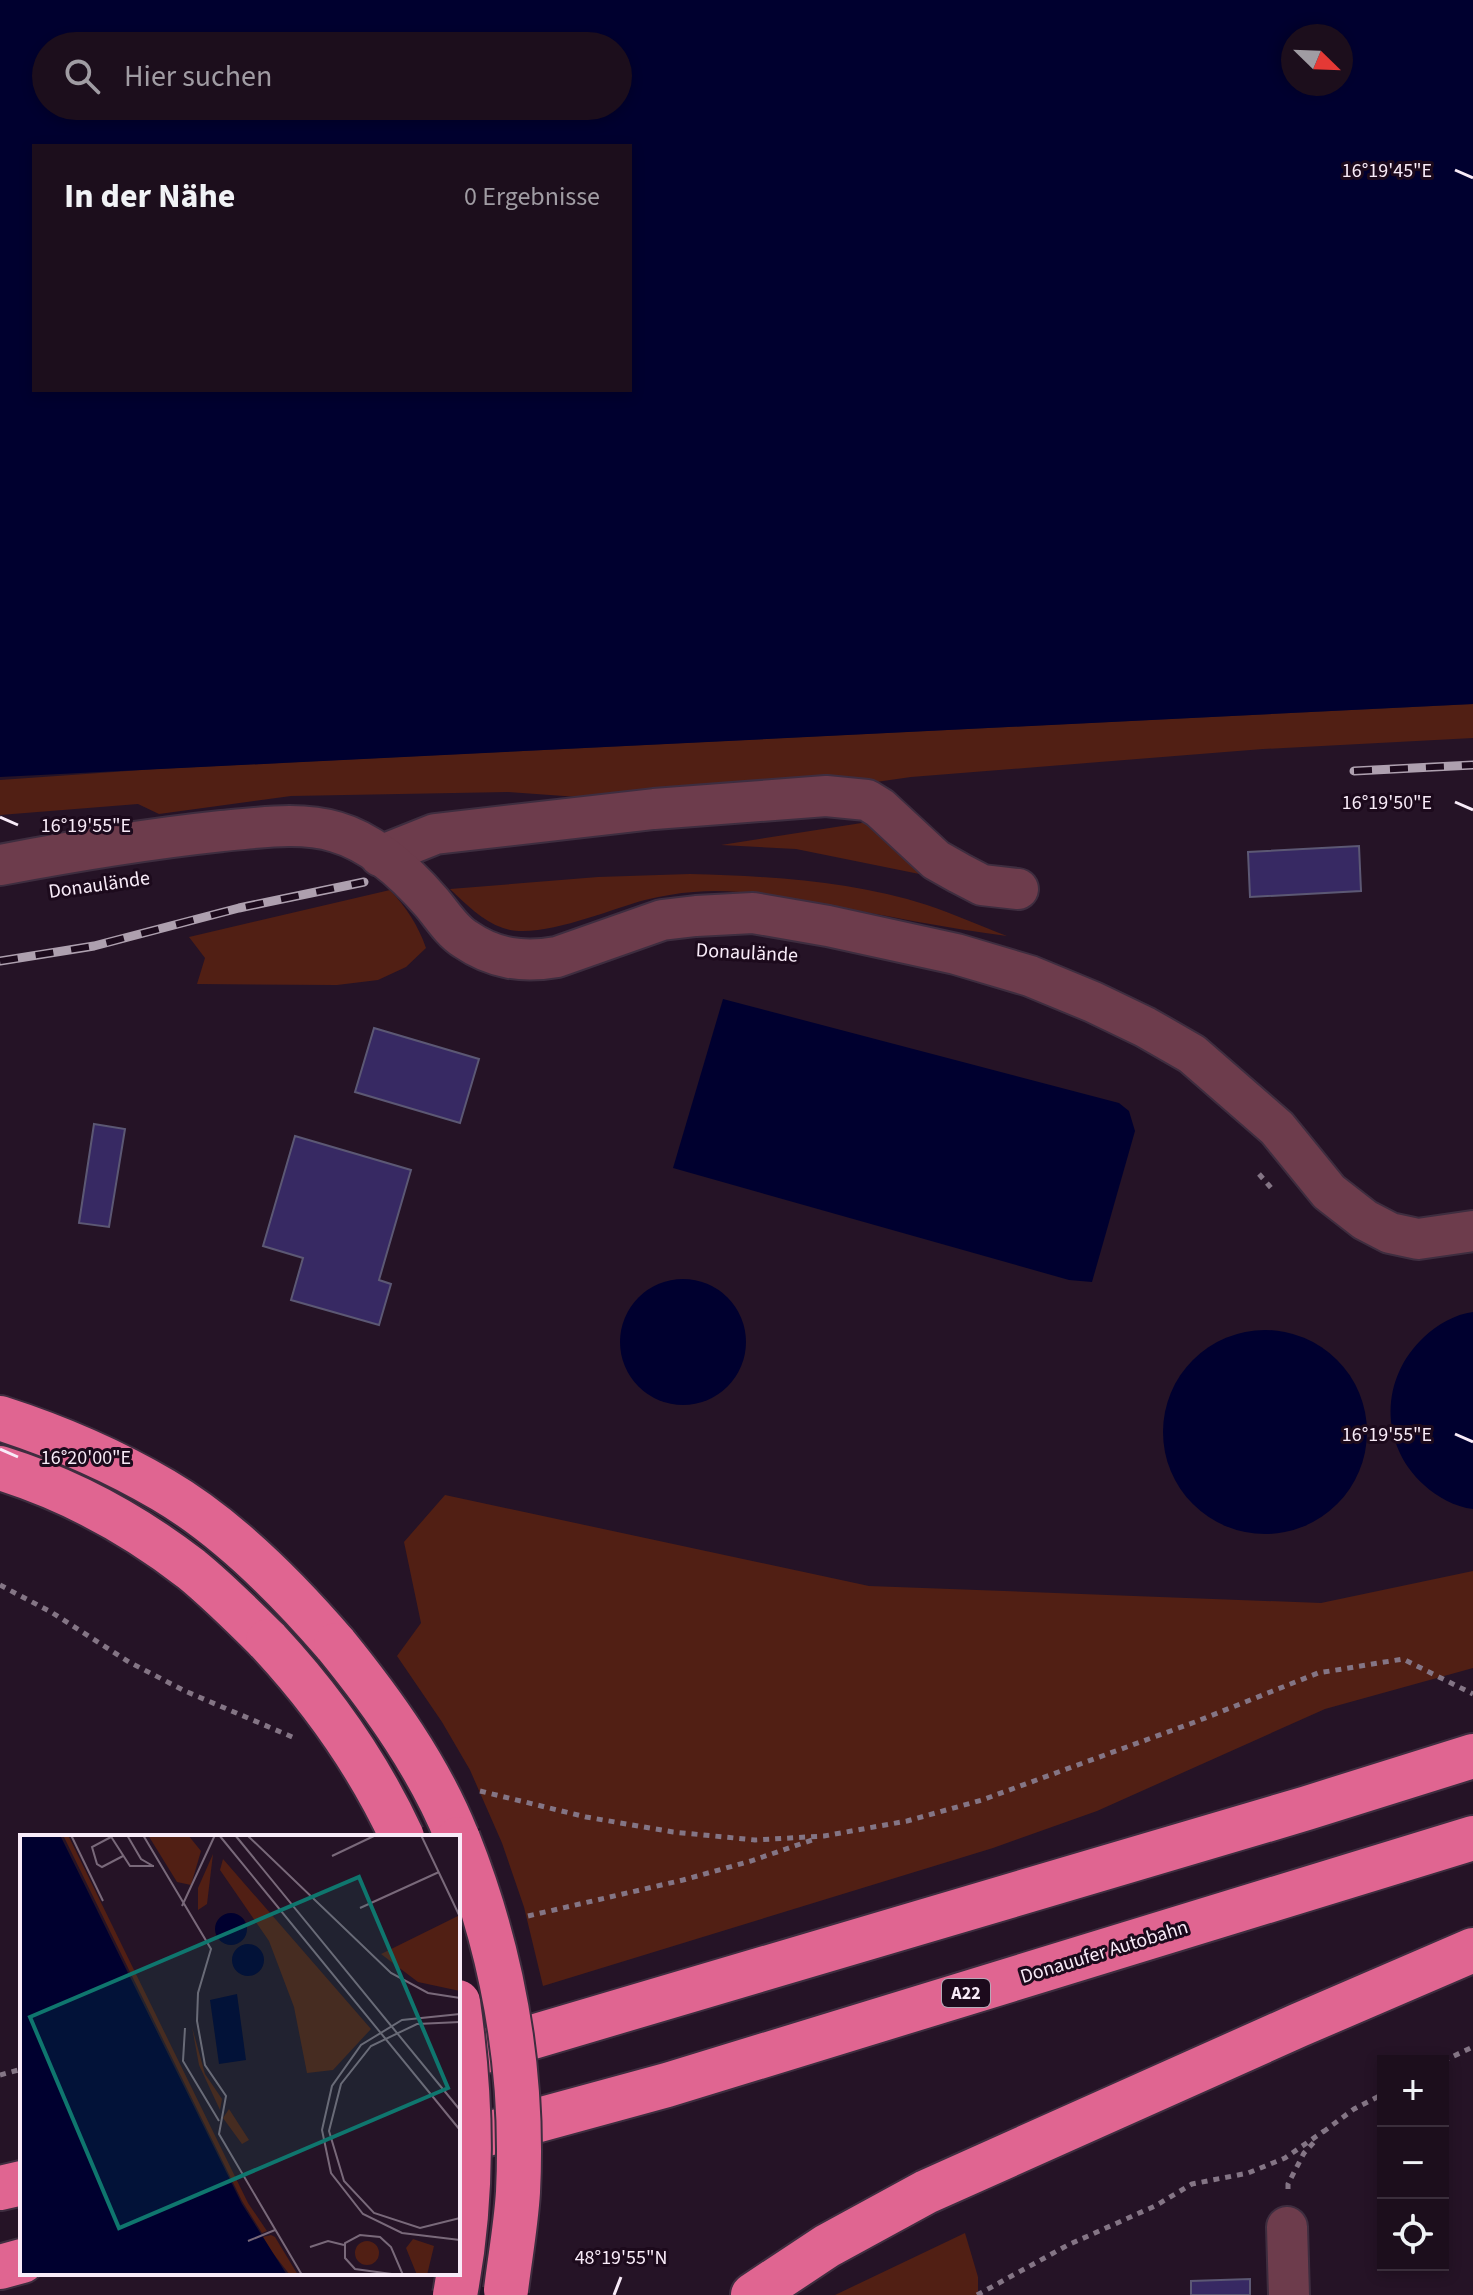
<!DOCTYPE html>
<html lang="de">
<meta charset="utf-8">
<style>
body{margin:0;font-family:"Source Sans 3",sans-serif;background:#251725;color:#f1f3f6}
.controls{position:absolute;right:24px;bottom:24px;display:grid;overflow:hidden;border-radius:0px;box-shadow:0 4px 12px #0003}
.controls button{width:72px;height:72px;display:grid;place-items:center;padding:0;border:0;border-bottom:2px solid #3a2e3b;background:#1c0e1c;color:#f1f3f6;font:40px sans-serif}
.compass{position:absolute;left:1281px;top:24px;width:72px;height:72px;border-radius:50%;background:#1c0e1c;box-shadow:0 4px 12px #0003;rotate:113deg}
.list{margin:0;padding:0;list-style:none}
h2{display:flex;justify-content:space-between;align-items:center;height:104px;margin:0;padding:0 32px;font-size:34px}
h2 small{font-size:26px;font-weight:400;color:#a09ca3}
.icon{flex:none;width:44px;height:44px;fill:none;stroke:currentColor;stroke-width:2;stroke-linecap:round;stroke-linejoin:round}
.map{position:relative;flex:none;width:1473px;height:2295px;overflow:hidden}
.search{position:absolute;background:#1c0e1c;box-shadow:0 4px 12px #0003;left:32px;top:32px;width:600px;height:88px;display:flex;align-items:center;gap:20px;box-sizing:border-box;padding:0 28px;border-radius:44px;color:#a09ca3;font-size:30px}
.panel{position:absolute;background:#1c0e1c;box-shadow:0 4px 12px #0003;left:32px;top:144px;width:600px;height:248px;border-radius:0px}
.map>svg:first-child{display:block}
.green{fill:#511f14}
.water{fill:#00002f;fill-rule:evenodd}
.building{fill:#372963;stroke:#5c5874;stroke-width:2}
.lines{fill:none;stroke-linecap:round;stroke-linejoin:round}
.minor-casing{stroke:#3e2d3f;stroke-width:44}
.highway-casing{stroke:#3e2d3f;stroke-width:48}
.path{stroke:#847585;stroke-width:5;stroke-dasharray:6 6;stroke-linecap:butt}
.minor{stroke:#6d3c4c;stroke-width:40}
.highway{stroke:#e06591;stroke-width:44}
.rail-casing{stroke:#aea0af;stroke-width:9}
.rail{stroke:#1c0a1c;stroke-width:6;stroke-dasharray:18;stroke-linecap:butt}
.highway-bridge-casing{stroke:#3e2d3f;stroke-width:48;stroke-linecap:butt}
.highway-bridge{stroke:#e06591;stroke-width:44}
.ticks{fill:none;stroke:#f8ebf8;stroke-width:3}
.labels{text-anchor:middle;stroke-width:6;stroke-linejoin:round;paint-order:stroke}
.shield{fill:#1c0a1c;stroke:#b6a8b6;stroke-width:2}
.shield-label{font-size:18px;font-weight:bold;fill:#f8ebf8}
.street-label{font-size:20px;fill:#f8ebf8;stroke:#1c0a1c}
.inset-river{fill:none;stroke:#00002f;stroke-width:4}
.inset-road{fill:none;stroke:#79697a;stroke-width:2}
.view{fill:#0f766e;fill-opacity:0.15;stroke:#0f766e;stroke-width:4}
.inset-edge{fill:none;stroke:#f8ebf8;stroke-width:4}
.ticks-label{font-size:20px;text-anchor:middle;fill:#f8ebf8;stroke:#1c0a1c;stroke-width:6;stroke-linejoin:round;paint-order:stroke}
</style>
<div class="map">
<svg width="1473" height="2295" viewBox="0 0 1473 2295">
<rect width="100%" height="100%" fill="#251326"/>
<g class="green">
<polygon points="1473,704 1473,738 1263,749 911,777 869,783 620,800 508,792 291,796 159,814 138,804 0,815 0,780 156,769"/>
<polygon points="868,822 944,879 796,849 721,845"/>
<path d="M690,874C769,876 852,881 927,905C954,914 981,926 1007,936C945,928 883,915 821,904C780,897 735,888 694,892C678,893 661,896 645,900C610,909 538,941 503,928C482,921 466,904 450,889L598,877Z"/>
<path d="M390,890C406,907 418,925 426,948L406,967L378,980L337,985L197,984L205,958L189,937Z"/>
<polygon points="445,1495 869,1586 1321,1603 1473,1571 1473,1668 1325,1709 1097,1811 993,1848 543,1986 524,1907 502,1843 470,1770 442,1722 397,1656 421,1623 404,1542"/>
<polygon points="965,2233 978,2277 978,2295 835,2295"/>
</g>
<g class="water">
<path d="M0,0H1473V704L0,777ZM1293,36H1341V84H1293ZM46,46H618V106H46ZM630,146V390H34V146Z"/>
<polygon points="723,999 1119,1103 1129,1111 1135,1131 1092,1282 1069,1280 673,1168"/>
<circle cx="683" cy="1342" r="63"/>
<path d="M1473,1312V1509C1455,1507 1437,1497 1424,1485C1379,1444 1380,1378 1424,1337C1437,1325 1455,1314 1473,1312Z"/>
<circle cx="1265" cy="1432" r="102"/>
</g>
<g class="building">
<polygon points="1359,846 1361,891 1250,897 1248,852"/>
<polygon points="374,1028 479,1059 460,1123 355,1092"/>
<polygon points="94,1124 125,1129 109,1227 79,1223"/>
<polygon points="295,1136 411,1170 379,1280 391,1284 379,1325 291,1300 303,1258 263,1246"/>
<polygon points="1250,2279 1250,2295 1191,2295 1191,2281"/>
</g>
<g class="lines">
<g class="minor-casing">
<g id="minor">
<polyline points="380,856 435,834 654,809 826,796 867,800 880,808 936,860 959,873 982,885 1018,889"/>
<path d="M0,865C74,851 147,839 222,831C259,828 300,821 336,832C374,843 407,874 432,903C442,915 452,931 465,939C494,959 523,963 557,957L662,920L696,916L753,913L828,926L956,954L1030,976L1093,1002L1145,1027L1192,1054L1277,1128L1329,1192L1365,1220L1390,1233L1418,1239L1473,1231"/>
<polyline points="1287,2227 1289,2295"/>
</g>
</g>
<g class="highway-casing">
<g id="highway">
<path d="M0,1418C56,1436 112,1460 163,1490C228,1528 287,1588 336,1645"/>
<path d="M0,1468C68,1489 134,1525 191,1569C218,1591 243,1616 268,1641"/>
<polyline points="458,2059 1307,1808 1473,1756"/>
<polyline points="458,2142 667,2085 1473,1838"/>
<polyline points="0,2188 22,2183"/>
<polyline points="0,2267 22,2261"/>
<polyline points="753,2295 827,2246 926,2192 1299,2025 1473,1950"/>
</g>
</g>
<g class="path">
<polyline points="1259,1174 1273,1190"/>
<polyline points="0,1585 51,1612 129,1662 185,1691 297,1739"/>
<polyline points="480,1791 586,1817 673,1832 755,1840 824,1836 907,1821 982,1800 1195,1722 1318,1673 1403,1659 1473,1694"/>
<polyline points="528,1916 683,1880 751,1861 815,1839"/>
<polyline points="1443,2061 1473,2047"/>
<polyline points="0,2075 22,2069"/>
<polyline points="1323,2132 1354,2109 1383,2094"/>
<polyline points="1288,2189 1288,2184 1304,2153 1316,2140"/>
<polyline points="977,2295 1068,2245 1155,2206 1192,2184 1248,2173 1285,2158 1324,2131"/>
</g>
<use href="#minor" class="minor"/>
<use href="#highway" class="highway"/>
<g class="rail-casing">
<g id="rail">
<polyline points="1354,771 1473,765"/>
<polyline points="0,961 94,946 239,908 364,882"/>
</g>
</g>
<use href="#rail" class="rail"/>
<g class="highway-bridge-casing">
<g id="highway-bridge">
<path d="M268,1641C323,1700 368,1764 402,1837"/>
<path d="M336,1645C383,1703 429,1767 457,1837"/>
<path d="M458,1839C503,1952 524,2071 518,2192C516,2225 510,2257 506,2290"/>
<path d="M455,2295C474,2196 472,2102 458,2002"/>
</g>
</g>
<use href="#highway-bridge" class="highway-bridge"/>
</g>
<path class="ticks" d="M1455,170L1473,178M1455,802L1473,810M0,817L18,825M1455,1434L1473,1442M0,1449L18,1457M614,2295L621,2277"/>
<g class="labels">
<rect class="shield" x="942" y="1979" width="48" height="28" rx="6"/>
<g class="shield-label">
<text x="966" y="1999">A22</text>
</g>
<g class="street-label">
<text transform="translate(99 884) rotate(-8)" y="7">Donaulände</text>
<text transform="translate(747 952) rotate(3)" y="7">Donaulände</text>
<text transform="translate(1104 1951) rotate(-17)" y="7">Donauufer Autobahn</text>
</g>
</g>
<g transform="translate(20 1835)">
<rect width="440" height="440" fill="#251326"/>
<path d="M43,0H48L228,368L247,396L242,398L222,366ZM128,0H168L181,16L171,50L157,47ZM193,19L187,69L178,75V53ZM203,24L351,194L313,235L287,238L274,172L249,106L200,35ZM440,80V156L398,147L361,119ZM172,192L185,239L202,264L200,275L179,230ZM209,274L229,305L222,309L203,283ZM251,400L255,402L278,440H270L252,417L243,402ZM393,404L414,411L407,440H397L386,413ZM335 418a12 12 0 1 1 24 0a12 12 0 1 1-24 0Z" fill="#511f14"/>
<path d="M0,0H40L222,369L267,440H0ZM195 94a16 16 0 1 1 32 0a16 16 0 1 1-32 0ZM212 125a16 16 0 1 1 32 0a16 16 0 1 1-32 0ZM217,159L226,225L199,229L190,165Z" fill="#00002f"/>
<path class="inset-river" d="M154,440L227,407"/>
<path class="inset-road" d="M51,0L83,66M90,0L110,31H134M107,0L121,24L133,31M123,0L191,114L178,158L177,186L185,230L206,261L199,299L282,440M199,0L440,295M215,0L440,275M227,0L371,138L408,158L440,163M401,0L440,82M91,2L72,12L77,29L82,32L103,21M312,21L356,0M162,71L195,0M340,73L419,37M440,179L382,185L341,210L312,251L302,295L311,338L343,379L382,398L440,405M440,187L397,189L351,211L321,249L309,296L324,346L354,378L400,393L440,383M165,193L163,226L199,286M228,406L255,395M290,412L308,406L324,410M379,440L335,434L325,423V408L340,400L360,402L371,412L383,440"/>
<path class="view" d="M339,42L428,253L99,393L10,182Z"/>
<rect width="440" height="440" class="inset-edge"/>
</g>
<g class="ticks-label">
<text x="1387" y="177">16°19'45"E</text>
<text x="1387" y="809">16°19'50"E</text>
<text x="86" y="832">16°19'55"E</text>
<text x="1387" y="1441">16°19'55"E</text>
<text x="86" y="1464">16°20'00"E</text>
<text x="621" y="2264">48°19'55"N</text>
</g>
</svg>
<div class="controls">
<button>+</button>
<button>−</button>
<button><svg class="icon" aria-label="locate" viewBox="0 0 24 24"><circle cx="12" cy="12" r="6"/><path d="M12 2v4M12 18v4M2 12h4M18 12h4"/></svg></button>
</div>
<svg class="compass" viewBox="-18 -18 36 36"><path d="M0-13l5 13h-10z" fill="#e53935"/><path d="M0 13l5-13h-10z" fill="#a09ca3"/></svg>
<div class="search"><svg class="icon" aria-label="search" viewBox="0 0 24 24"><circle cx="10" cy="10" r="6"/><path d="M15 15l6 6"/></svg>Hier suchen</div>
<section class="panel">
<h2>In der Nähe<small>0 Ergebnisse</small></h2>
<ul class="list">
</ul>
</section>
</div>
